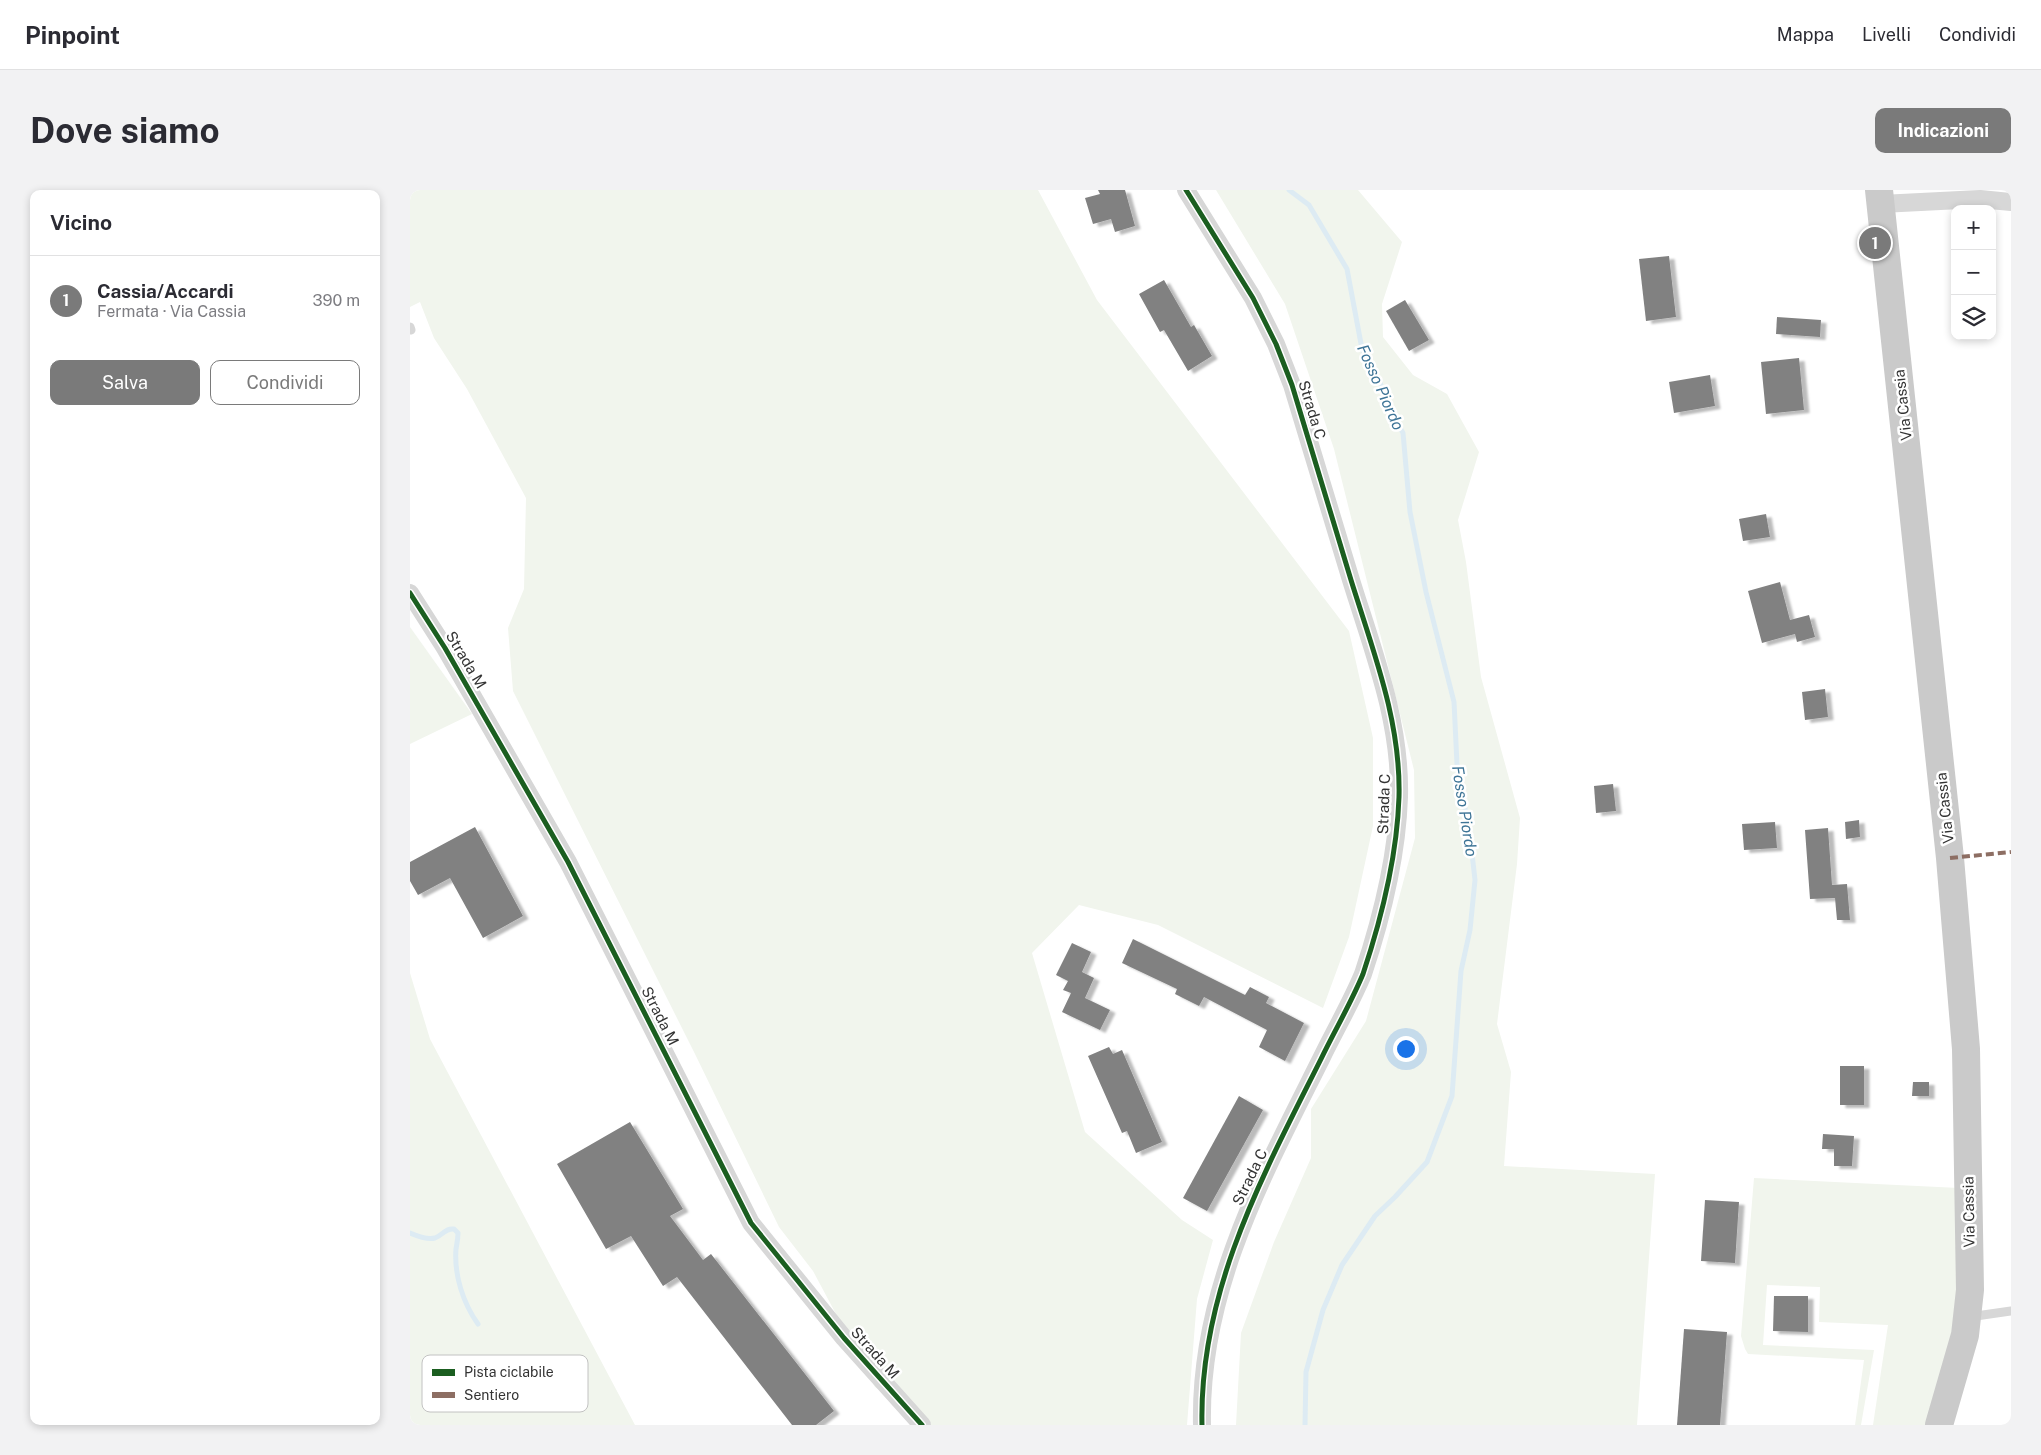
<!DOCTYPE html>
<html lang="it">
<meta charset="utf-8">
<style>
body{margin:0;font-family:"Public Sans",sans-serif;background:#f2f2f3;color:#2b2b33}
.controls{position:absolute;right:15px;top:15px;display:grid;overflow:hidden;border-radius:10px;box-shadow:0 2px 8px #0003}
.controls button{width:45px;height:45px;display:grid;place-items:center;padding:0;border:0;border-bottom:1px solid #e1e1e2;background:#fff;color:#2b2b33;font:25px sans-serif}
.you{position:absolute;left:995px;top:858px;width:18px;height:18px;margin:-12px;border:4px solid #fff;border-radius:50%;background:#1a73e8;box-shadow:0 0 0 8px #1a73e833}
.badge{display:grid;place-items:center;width:32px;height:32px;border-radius:50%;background:#7a7a7a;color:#fff;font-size:16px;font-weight:700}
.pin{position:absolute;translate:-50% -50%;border:2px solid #fff;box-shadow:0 1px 5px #0006}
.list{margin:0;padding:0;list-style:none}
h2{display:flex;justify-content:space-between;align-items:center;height:65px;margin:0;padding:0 20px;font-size:21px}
h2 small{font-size:16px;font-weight:400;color:#7c7c81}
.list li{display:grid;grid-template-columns:32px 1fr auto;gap:15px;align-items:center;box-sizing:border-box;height:90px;padding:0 20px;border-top:1px solid #e1e1e2}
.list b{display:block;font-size:19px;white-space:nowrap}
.list p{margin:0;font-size:16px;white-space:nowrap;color:#7c7c81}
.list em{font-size:16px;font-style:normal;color:#7c7c81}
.actions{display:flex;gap:10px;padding:15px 20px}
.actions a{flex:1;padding:11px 0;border:1px solid #7a7a7a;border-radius:10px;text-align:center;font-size:18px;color:#7a7a7a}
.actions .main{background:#7a7a7a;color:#fff}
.icon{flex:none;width:28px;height:28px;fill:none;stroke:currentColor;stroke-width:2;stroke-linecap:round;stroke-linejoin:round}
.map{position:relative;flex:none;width:1601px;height:1235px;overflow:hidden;border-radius:10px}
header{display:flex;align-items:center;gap:30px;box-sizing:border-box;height:70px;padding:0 25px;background:#fff;border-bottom:1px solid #e1e1e2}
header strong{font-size:24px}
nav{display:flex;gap:28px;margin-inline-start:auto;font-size:18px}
.intro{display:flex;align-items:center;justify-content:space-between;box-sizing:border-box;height:120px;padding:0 30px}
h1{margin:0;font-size:35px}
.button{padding:12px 22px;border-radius:10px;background:#7a7a7a;color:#fff;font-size:18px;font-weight:700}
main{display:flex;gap:30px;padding:0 30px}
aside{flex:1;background:#fff;border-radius:10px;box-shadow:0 2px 8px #0003}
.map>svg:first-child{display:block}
.green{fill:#f1f5ed}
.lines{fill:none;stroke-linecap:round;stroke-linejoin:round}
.stream{stroke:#ddebf3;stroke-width:5}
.building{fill:#818181;filter:url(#shadow)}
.service{stroke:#d7d7d7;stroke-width:9}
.minor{stroke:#d7d7d7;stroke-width:18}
.primary{stroke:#cacaca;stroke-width:28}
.quiet{stroke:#8d6e63;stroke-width:4;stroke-dasharray:8 4;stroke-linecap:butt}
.cycleway-casing{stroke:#fff;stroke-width:8}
.cycleway{stroke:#1b5e20;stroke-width:5}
.labels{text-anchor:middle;stroke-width:5;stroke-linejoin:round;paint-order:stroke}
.street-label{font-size:15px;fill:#333;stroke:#fff}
.water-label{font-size:16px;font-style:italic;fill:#3f7597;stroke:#fff}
.key{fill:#fff;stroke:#c2c2c2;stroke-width:1}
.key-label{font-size:14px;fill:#333}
</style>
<header>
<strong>Pinpoint</strong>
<nav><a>Mappa</a><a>Livelli</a><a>Condividi</a></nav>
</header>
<div class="intro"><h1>Dove siamo</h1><a class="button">Indicazioni</a></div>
<main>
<aside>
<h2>Vicino<small></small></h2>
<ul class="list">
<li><span class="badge">1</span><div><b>Cassia/Accardi</b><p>Fermata · Via Cassia</p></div><em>390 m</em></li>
</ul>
<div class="actions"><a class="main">Salva</a><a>Condividi</a></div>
</aside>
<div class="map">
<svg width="1601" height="1235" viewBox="0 0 1601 1235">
<defs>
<filter id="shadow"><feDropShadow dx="5.5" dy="3" stdDeviation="1" flood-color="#0004"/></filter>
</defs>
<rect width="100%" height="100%" fill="#fff"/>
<g class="green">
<polygon points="0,0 628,0 687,110 939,441 963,548 963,636 939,747 913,818 748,735 669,715 622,763 675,942 772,1030 803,1050 787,1109 777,1235 517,1235 465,1197 403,1081 369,1037 285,864 103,501 98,438 114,399 116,308 57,199 24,148 10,112 0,117"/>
<polygon points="806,0 948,0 992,52 972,114 973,147 1003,185 1037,204 1069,262 1048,330 1056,372 1071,487 1110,628 1107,674 1087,834 1101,882 1094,976 1245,984 1227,1235 826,1235 831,1143 864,1052 901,968 901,919 956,831 1005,648 1004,580 924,259 875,114"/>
<polygon points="0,437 62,524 0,554"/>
<polygon points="0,783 20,849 225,1235 0,1235"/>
<polygon points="1344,988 1549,998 1546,1130 1519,1235 1463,1235 1478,1135 1409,1132 1410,1097 1357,1095 1353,1155 1464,1160 1451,1235 1445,1235 1454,1170 1338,1164 1335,1159 1331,1146"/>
</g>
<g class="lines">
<g class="stream">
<polyline points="879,0 899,15 937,79 952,159 970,193 980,220 993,243 1000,322 1016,402 1044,512 1047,574 1060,646 1065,690 1060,740 1051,781 1042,906 1017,972 985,1007 965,1026 932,1075 913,1120 896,1182 895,1235"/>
<path d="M0,1043C7,1046 18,1050 25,1048C33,1045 35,1038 44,1039L48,1043C48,1049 47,1053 46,1059C44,1085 53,1113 68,1134"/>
</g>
</g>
<g class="building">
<polygon points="688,0 715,0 725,36 705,42 701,29 683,34 675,8 690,4"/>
<polygon points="1259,66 1266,127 1236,131 1229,69"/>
<polygon points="754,90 781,137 784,135 802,166 778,181 754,140 750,142 729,104"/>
<polygon points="995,110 1019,150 999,161 976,121"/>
<polygon points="1367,127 1411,130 1410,147 1366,144"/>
<polygon points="1389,168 1394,220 1356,224 1351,172"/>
<polygon points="1300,185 1305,216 1264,223 1259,192"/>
<polygon points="1356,324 1360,347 1333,351 1329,329"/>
<polygon points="1370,392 1380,430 1399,425 1405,447 1387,452 1385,444 1352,453 1338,401"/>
<polygon points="1415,499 1418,527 1395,530 1392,502"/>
<polygon points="1203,594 1206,621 1186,623 1184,596"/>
<polygon points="1449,630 1450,647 1436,649 1435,632"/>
<polygon points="1365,632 1367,658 1334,660 1332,634"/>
<polygon points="65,637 113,726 73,748 40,688 8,705 0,691 0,672"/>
<polygon points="1418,638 1422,695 1437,694 1440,730 1427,730 1425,708 1400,709 1395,640"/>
<polygon points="723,749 835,805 840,797 859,807 856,813 894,833 875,871 849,857 857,840 794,807 789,816 765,804 767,799 712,773"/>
<polygon points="662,753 681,762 672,782 684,788 675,808 700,820 690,840 652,822 661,803 653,800 658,791 646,785"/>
<polygon points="699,857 703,864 712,860 752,952 726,963 717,941 712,943 678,866"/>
<rect x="1430" y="876" width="24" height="39"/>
<polygon points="1503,892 1519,892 1519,906 1502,906"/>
<polygon points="829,906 853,920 797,1021 773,1008"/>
<polygon points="220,932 273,1019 260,1026 293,1070 301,1064 424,1221 406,1235 382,1235 267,1087 253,1096 221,1046 196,1059 147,974"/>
<polygon points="1413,944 1444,946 1442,976 1424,976 1424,959 1412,959"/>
<polygon points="1295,1010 1329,1012 1325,1073 1291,1071"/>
<polygon points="1364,1106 1398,1106 1398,1142 1363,1141"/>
<polygon points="1274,1139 1317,1142 1310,1235 1267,1235"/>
</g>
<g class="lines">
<g class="service">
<polyline points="0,137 1,140"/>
<polyline points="1559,1127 1601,1121"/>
</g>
<g class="minor">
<path d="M776,0L843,108L866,154L882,195C902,260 921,325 941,390C963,461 991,531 989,607C987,667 972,727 953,784C941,813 925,840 911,869C853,985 789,1101 792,1235"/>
<polyline points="1471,14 1570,9 1601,12"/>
<polyline points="0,403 35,458 158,672 341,1033 434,1148 512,1235"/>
</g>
<polyline class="primary" points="1469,0 1540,668 1556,859 1560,1100 1555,1145 1529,1235"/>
<polyline class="quiet" points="1540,668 1601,662"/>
<g class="cycleway-casing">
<g id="cycleway">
<path d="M776,0L843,108L866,154L882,195C902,260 921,325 941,390C963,461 991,531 989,607C987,667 972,727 953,784C941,813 925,840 911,869C853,985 789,1101 792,1235"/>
<polyline points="0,403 35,458 158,672 341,1033 434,1148 512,1235"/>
</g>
</g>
<use href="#cycleway" class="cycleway"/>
</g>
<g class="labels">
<g class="street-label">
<text transform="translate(1493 215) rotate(-96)" y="5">Via Cassia</text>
<text transform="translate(902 220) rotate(73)" y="5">Strada C</text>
<text transform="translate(56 470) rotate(59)" y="5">Strada M</text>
<text transform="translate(974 614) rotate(-88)" y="5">Strada C</text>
<text transform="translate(1535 618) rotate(-96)" y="5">Via Cassia</text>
<text transform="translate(250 826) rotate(63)" y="5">Strada M</text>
<text transform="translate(840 987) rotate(-64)" y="5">Strada C</text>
<text transform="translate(1559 1022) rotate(-91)" y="5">Via Cassia</text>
<text transform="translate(465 1163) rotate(48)" y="5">Strada M</text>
</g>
<g class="water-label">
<text transform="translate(971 197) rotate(66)" y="6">Fosso Piordo</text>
<text transform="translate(1055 621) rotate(81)" y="6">Fosso Piordo</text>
</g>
</g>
<rect x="12" y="1165" width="166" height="57" rx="8" class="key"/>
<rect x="22" y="1179" width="23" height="7" fill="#1b5e20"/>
<rect x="22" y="1202" width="23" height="6" fill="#8d6e63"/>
<g class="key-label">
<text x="54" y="1187">Pista ciclabile</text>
<text x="54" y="1210">Sentiero</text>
</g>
</svg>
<div class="controls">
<button>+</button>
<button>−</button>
<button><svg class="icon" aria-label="layers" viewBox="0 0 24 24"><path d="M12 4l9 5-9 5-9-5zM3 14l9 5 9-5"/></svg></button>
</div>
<div class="you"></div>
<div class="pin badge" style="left:1465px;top:53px">1</div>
</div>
</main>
